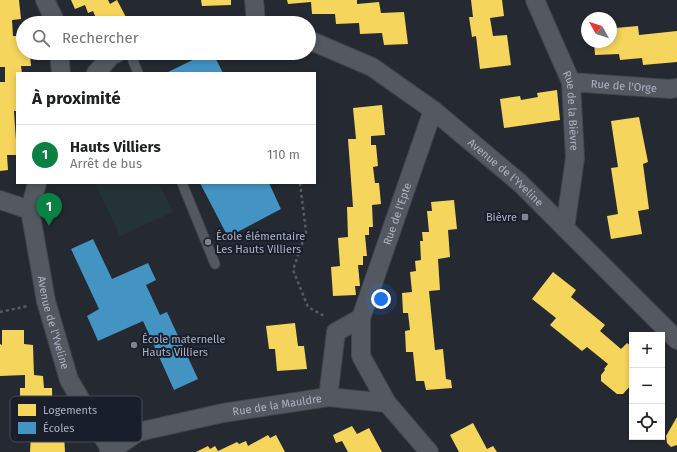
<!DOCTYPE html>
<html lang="fr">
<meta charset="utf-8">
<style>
body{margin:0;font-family:"Fira Sans",sans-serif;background:#f2f2f2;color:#202124}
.controls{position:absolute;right:12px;bottom:12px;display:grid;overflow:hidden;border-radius:0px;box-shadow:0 2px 6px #0003}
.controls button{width:36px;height:36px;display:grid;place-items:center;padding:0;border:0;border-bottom:1px solid #e0e0e0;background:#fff;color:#202124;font:20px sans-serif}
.compass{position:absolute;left:581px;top:12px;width:36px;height:36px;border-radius:50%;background:#fff;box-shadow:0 2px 6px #0003;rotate:309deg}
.you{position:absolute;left:381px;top:299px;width:14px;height:14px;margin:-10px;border:3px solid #fff;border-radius:50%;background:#1a73e8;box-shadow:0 0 0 6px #1a73e833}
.badge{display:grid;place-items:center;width:26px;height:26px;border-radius:50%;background:#0b8043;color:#fff;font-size:13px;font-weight:700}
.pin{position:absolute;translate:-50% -33px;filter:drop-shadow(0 1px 2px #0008)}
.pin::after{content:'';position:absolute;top:21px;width:14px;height:12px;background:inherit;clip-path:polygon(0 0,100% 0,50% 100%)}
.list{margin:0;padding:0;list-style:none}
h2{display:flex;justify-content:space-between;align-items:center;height:52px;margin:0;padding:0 16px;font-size:17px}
h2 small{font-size:13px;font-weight:400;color:#757577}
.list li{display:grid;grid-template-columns:26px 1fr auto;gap:12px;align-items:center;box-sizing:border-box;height:60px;padding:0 16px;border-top:1px solid #e0e0e0}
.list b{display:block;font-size:15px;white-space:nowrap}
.list p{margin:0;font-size:13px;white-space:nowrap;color:#757577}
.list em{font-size:13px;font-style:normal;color:#757577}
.icon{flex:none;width:22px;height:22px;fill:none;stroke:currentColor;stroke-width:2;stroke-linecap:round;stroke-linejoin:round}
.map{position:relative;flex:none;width:677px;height:452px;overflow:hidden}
.search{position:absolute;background:#fff;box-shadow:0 2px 6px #0003;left:16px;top:16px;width:300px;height:44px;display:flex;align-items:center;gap:10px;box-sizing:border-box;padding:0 14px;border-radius:22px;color:#757577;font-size:15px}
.panel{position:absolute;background:#fff;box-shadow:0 2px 6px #0003;left:16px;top:72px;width:300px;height:112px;border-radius:0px}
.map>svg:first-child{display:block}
.green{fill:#233337}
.homes{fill:#f6d55c}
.schools{fill:#4393c3}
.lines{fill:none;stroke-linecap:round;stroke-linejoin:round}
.service-casing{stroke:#42454c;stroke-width:11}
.minor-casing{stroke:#42454c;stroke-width:20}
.path{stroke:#585b63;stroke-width:2.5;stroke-dasharray:3 3;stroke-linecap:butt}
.service{stroke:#545860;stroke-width:9}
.minor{stroke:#545860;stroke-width:18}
.poi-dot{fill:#7d8391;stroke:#191e2b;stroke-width:1.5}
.labels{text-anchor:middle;stroke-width:4;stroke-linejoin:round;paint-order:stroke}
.street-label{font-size:11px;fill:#adb3c4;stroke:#191e2b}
.poi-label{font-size:11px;fill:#adb3c4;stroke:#191e2b;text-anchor:start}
.key{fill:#191e2b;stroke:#454b59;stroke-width:1}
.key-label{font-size:11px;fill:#adb3c4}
</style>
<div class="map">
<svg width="677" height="452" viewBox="0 0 677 452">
<rect width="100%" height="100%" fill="#252931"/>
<polygon class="green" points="95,183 159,183 173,212 120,236"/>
<g class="homes">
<polygon points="0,0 19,0 21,19 12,20 13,36 23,36 23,53 30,53 31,66 21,66 22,73 17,73 17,111 14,111 17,155 7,155 8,170 0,171 0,82 5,82 5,67 0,67"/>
<polygon points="71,0 108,0 110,4 117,0 129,23 98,23 93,11 88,13 85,5 75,9"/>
<polygon points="201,0 231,0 231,5 202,6"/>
<polygon points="287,0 357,0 357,4 379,2 381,13 404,12 408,44 384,45 382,33 360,34 359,23 336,24 335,14 312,14 311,2 288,4"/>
<polygon points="471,0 502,0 504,16 490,18 493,36 507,35 511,65 480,69 476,36 472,37 469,17 473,17"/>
<polygon points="611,23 614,23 615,28 638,26 639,35 677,31 677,62 643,65 642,58 620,60 619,54 595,55 594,42 611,42"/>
<polygon points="557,90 560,120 504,128 500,99 520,96 521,100 538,97 537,93"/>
<polygon points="382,105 385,135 371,136 371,145 376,145 378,166 373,167 375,183 379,183 381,204 372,205 373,227 369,227 369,235 365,235 367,256 363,256 363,265 358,265 360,286 355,286 356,295 333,296 331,267 340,266 338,238 348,237 347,207 353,207 348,139 356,139 353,108"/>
<polygon points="639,117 648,162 643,164 649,209 638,211 642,234 611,239 607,216 618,214 611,168 618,167 611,121"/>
<polygon points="454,200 457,229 448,230 450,257 438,259 440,290 429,291 435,350 443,349 446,379 451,380 452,388 426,390 424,381 416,381 413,352 406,352 405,331 410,330 408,313 403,313 402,293 412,292 410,272 416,271 415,261 421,260 420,241 423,241 422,232 429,232 427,211 432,211 431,202"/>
<polygon points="553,272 576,290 571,297 605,325 600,331 621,349 627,343 632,347 632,384 623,394 617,394 601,381 601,375 605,370 604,369 608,364 587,347 582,351 550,325 556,318 532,299"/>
<polygon points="295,323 298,346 304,346 307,369 277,371 275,349 269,349 266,326"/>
<polygon points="2,330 24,330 24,344 33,345 34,375 43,376 44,388 52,388 53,434 64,434 65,452 30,452 31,435 36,435 35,419 20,419 20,388 25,388 25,375 0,376 0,344 2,345"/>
<polygon points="677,417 677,445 671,447 667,443 666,436"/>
<polygon points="473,423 487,449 493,446 497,452 459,452 450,435"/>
<polygon points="352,426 357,434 369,428 382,452 348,452 342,441 336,443 333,435"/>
<polygon points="268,435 270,438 276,435 285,452 196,452 208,446 210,449 215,446 218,451 237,442 239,444 246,441 248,446"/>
</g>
<g class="schools">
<polygon points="207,53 213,53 223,73 166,73"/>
<polygon points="200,183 269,183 281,209 228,237"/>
<polygon points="93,239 112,279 148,263 156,280 146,285 160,315 167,312 198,379 174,390 143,321 98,341 87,316 99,309 71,249"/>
</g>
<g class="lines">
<g class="service-casing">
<g id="service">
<polyline points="130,53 138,73"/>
<polyline points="182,183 215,264"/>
</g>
</g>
<g class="minor-casing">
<g id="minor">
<polyline points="45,0 55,21 55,23"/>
<polyline points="254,0 256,23"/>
<path id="s1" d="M535,0L571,82L575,158L565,228"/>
<path id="s2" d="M309,40L372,67L433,110L520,183L677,340"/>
<polyline points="59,53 61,73"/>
<polyline points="96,73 111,56 117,53"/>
<path id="s3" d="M571,82L670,89L677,88"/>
<path id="s4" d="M37,183L30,210L46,301L69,380L112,452"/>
<polyline points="0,200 30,210"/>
<polyline points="328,397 336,332 361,318"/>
<path id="s5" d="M387,403L361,356V318L433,110"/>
<path id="s6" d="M109,452L138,432L223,413L328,397L387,403L429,452"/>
</g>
</g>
<g class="path">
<polyline points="300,183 306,232 293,270 308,307 326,317"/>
<polyline points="0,312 28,306"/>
</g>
<use href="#service" class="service"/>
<use href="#minor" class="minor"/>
</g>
<g class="poi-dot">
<rect x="521" y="213" width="8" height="8" rx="2"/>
<circle cx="208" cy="242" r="4"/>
<circle cx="134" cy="345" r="4"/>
</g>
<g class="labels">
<g class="street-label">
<text dy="4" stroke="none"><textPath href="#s3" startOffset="53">Rue de l'Orge</textPath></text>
<text dy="4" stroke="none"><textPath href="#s1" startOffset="118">Rue de la Bièvre</textPath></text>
<text dy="4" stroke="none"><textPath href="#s2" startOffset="239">Avenue de l'Yveline</textPath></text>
<text dy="4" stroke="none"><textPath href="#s5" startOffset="202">Rue de l'Epte</textPath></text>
<text dy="4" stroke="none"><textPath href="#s4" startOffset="143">Avenue de l'Yveline</textPath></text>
<text dy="4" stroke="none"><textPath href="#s6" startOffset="177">Rue de la Mauldre</textPath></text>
</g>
<g class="poi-label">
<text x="517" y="221" text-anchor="end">Bièvre</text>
<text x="216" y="240">École élémentaire<tspan x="216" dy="13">Les Hauts Villiers</tspan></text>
<text x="142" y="343">École maternelle<tspan x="142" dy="13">Hauts Villiers</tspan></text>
</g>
</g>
<rect x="10" y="396" width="132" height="46" rx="6" class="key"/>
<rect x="18" y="404" width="18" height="12" fill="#f6d55c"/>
<rect x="18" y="422" width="18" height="12" fill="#4393c3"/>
<g class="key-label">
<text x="43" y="414">Logements</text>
<text x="43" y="432">Écoles</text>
</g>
</svg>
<div class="controls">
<button>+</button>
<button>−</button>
<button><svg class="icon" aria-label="locate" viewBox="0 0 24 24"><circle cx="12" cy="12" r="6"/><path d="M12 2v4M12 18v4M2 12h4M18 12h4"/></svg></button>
</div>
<svg class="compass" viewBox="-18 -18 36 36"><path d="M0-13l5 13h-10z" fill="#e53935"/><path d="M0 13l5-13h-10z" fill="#757577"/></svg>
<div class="you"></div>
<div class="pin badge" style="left:49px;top:226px">1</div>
<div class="search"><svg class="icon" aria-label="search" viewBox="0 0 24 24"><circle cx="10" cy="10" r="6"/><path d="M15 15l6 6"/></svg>Rechercher</div>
<section class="panel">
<h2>À proximité<small></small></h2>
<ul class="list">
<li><span class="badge">1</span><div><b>Hauts Villiers</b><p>Arrêt de bus</p></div><em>110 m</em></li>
</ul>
</section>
</div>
